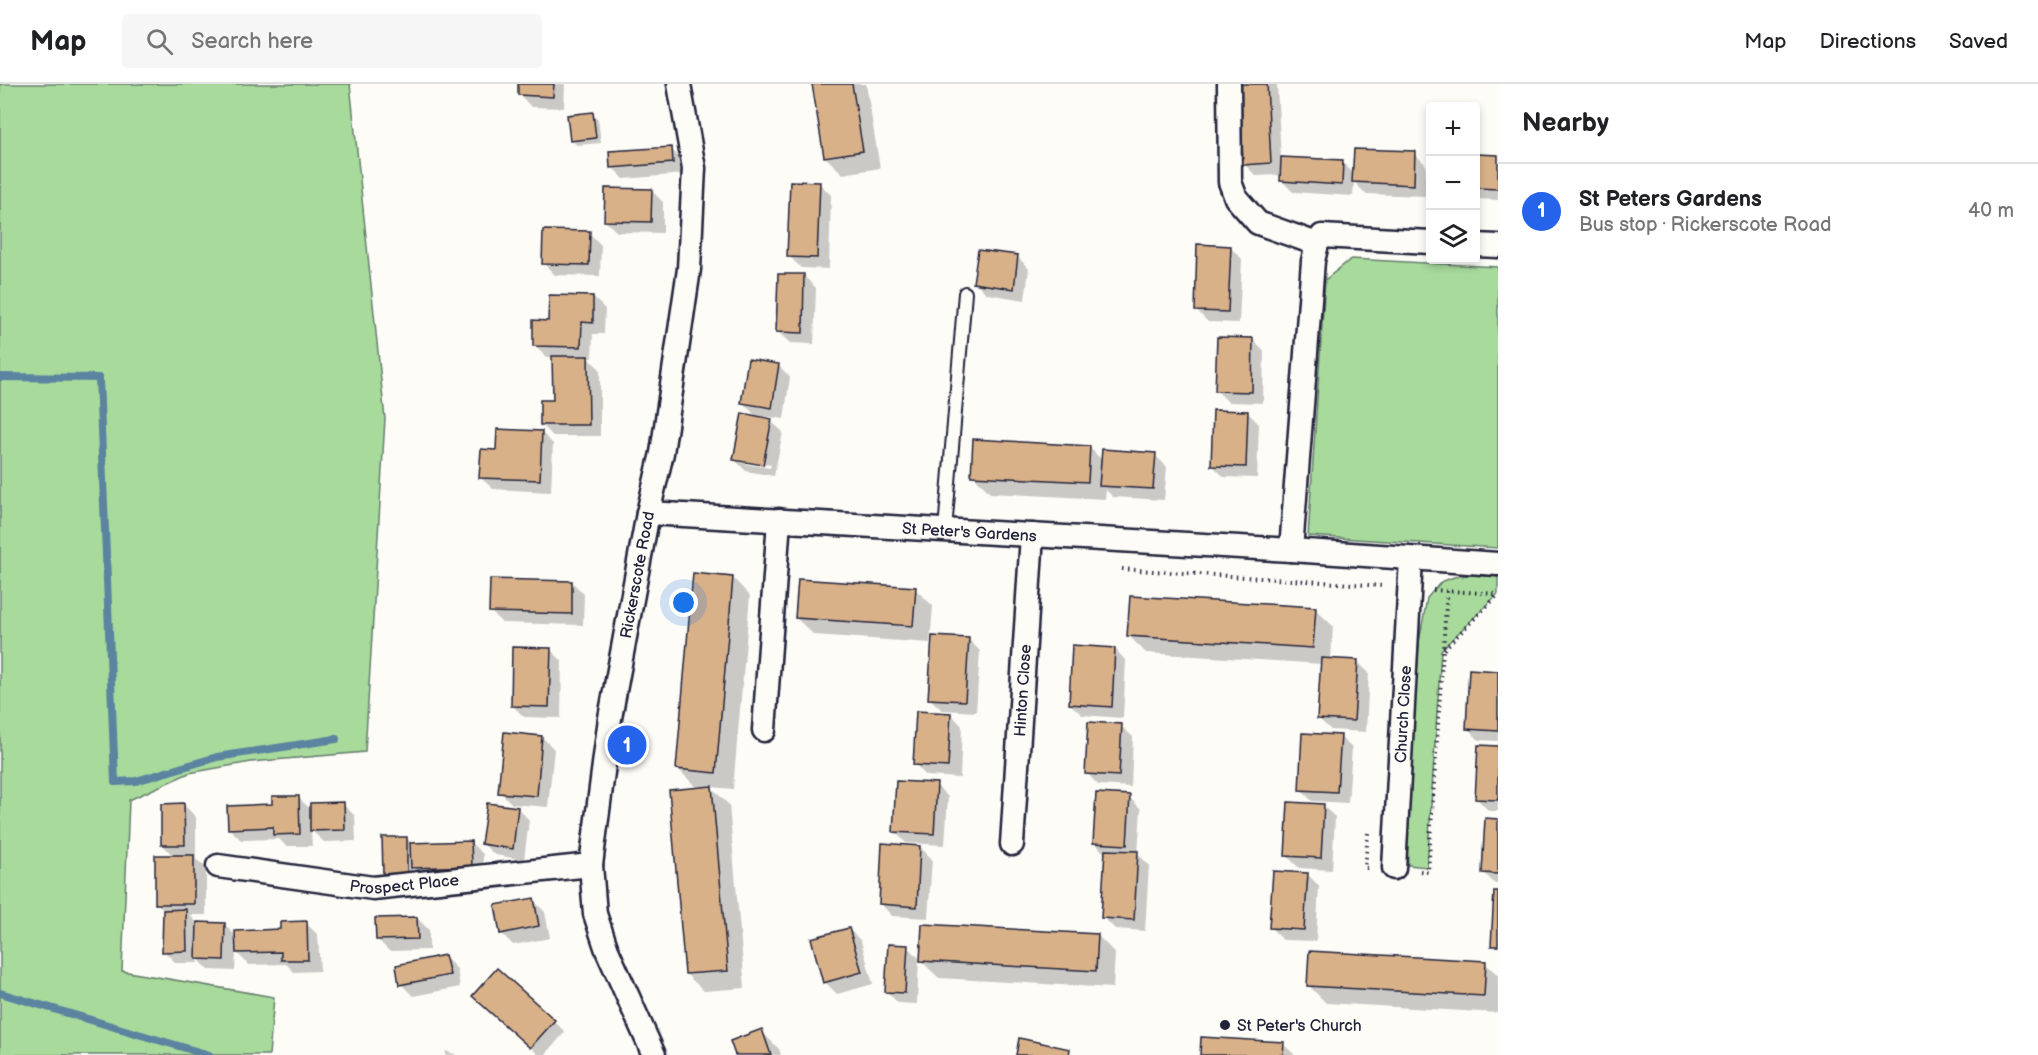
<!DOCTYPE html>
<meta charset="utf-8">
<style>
body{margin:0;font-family:"Balsamiq Sans",sans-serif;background:#f6f6f6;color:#202124}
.controls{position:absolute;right:18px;top:18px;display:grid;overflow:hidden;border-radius:6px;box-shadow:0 3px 9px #0003}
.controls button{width:54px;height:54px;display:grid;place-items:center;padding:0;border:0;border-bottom:2px solid #e0e0e0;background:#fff;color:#202124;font:30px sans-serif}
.you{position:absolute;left:684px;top:519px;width:21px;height:21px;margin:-15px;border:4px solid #fff;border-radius:50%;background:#1a73e8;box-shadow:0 0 0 9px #1a73e833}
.badge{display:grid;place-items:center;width:39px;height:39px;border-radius:50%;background:#2563eb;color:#fff;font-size:20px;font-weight:700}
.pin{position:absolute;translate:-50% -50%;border:3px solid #fff;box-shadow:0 2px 6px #0006}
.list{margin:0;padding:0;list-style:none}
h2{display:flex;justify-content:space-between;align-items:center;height:78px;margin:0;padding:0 24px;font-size:26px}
h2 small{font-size:20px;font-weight:400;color:#757577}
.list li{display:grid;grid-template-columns:39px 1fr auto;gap:18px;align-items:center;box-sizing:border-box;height:96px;padding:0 24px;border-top:2px solid #e0e0e0}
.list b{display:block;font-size:22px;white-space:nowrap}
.list p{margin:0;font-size:20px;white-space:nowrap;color:#757577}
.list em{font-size:20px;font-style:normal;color:#757577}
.icon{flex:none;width:33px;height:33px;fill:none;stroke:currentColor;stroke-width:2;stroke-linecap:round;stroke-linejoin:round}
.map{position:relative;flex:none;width:1498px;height:971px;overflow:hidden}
header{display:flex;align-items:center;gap:36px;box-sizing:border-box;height:84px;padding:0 30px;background:#fff;border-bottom:2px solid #e0e0e0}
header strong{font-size:28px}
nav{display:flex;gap:33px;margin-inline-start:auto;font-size:21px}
.search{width:420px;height:54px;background:#f6f6f6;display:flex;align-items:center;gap:15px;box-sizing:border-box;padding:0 21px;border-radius:6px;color:#757577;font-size:22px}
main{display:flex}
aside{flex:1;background:#fff}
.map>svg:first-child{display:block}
.green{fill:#a8da9c;stroke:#657e6c;stroke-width:1.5}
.shadow{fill:#0003;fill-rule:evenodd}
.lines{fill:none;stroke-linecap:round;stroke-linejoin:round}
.stream{stroke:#5a849f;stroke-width:8}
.building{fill:#d8b189;stroke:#22223b;stroke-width:1.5}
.lane-casing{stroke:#22223b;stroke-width:16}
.street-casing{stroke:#22223b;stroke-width:27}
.path{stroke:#22223b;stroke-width:4;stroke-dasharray:1.5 4.5;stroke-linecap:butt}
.lane{stroke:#fdfcf7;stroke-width:12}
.street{stroke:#fdfcf7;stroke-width:22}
.poi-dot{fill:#22223b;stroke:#fdfcf7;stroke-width:2}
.labels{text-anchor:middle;stroke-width:5;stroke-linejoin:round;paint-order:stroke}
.street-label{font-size:16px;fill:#22223b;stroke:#fdfcf7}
.poi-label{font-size:16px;fill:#22223b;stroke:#fdfcf7;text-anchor:start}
</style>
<header>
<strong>Map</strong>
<div class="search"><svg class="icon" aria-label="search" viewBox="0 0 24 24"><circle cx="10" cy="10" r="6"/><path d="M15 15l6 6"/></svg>Search here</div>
<nav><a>Map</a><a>Directions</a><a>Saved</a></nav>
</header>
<main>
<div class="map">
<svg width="1498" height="971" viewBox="0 0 1498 971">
<rect width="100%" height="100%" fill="#fdfcf7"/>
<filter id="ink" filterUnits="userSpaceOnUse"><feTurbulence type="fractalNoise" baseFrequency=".0167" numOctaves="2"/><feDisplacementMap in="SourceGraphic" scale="12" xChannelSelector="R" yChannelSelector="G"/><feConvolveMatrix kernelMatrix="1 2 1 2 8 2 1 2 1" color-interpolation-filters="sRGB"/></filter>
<g filter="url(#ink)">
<g class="green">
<polygon points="0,0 350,0 385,335 365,668 251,678 189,689 129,716 122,887 274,913 269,971 0,971"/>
<polygon points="1351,175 1498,183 1498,464 1308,452 1325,196"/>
<polygon points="1472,491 1498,493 1498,510 1441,566 1427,783 1408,781 1406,747 1419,558 1427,514 1441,498 1454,493"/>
</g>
<g class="shadow">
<polygon points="520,0 565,0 564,24 531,23 520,11"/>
<polygon points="813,0 866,0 880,84 843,90 825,73"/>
<polygon points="1240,0 1277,0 1281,75 1342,78 1354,90 1414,69 1426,81 1425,112 1366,110 1354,98 1353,112 1293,108 1282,97 1282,91 1256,92 1244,80"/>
<polygon points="592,30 598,35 601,59 577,61 571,56"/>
<polygon points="671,65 683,77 684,90 624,95 612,83"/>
<polygon points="1476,72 1498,73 1498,116 1476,115"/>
<polygon points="819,99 831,111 829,185 801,184 789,172"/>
<polygon points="651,106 663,118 663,149 617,148 605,137"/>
<polygon points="589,149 601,161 600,192 555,191 543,179"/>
<polygon points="1230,163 1242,175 1239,239 1208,238 1196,226"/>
<polygon points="1018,173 1029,185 1025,216 987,210 975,198"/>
<polygon points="804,192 816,204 814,260 790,259 778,248"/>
<polygon points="593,213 605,225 604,250 593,250 592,274 588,274 600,285 600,352 553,352 541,340 554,318 554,273 546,273 534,261 550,239"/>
<polygon points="1252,255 1264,267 1263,319 1228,318 1216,306"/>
<polygon points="778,281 790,293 784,335 755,331 743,319"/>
<polygon points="1247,328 1259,340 1257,394 1224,393 1212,381"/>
<path d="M771,337L783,348L774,392L746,387L734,375ZM746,377L771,381L770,384L746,380Z"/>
<polygon points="541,348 553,360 551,408 493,405 481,394 498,367"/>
<polygon points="1089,363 1102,376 1155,371 1167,383 1164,416 1113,413 1106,406 1105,415 990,409 973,391"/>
<polygon points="733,494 750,512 733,705 711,703 729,721 745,904 704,907 686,890 704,703 695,702 677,684"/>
<polygon points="572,498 584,510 583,541 502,539 490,527"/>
<polygon points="915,505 933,522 930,559 814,551 796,534"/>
<polygon points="1315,525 1333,542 1331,576 1357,577 1369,589 1366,648 1331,646 1319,635 1322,580 1146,569 1129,552"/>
<polygon points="968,555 980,567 976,628 942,626 930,615"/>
<polygon points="550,565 562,577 561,634 524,633 512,621"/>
<polygon points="1115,565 1126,577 1123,634 1082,631 1070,620"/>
<polygon points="1471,587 1498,588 1498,657 1479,656 1467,644"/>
<polygon points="951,630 962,642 960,694 926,692 915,680"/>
<polygon points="1121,642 1133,653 1131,703 1098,701 1087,689"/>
<polygon points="542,653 554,665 548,723 512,720 500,708"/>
<polygon points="1340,653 1352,664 1348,719 1312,717 1300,705"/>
<polygon points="1480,662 1498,663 1498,727 1489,727 1477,715"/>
<polygon points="936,701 948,713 945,761 906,759 894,747"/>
<polygon points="1129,713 1141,725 1138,770 1149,781 1145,847 1115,845 1103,833 1106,771 1095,759"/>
<polygon points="299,714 311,726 343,720 355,732 356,757 324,758 311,746 312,762 286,762 279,755 241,756 229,744"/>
<polygon points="184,721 196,733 196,775 206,784 206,831 190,831 197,839 225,841 237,853 281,847 306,839 318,851 320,887 294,888 286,880 249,881 236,868 235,887 209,886 198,875 198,879 176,879 164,867 164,827 157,819 174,773 162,760"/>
<polygon points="1323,722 1335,733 1332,786 1299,784 1287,772"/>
<polygon points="518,724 529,736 524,776 495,771 483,760"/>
<polygon points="1486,735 1498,736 1498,800 1495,800 1483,788"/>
<polygon points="406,754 413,760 471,759 483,770 483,794 425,796 412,783 412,795 390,795 384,789"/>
<polygon points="920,763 932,775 928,834 892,832 881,820"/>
<polygon points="1307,790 1319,802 1316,857 1283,856 1271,844"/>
<polygon points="533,816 545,828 550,854 513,861 501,849"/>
<polygon points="417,834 429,846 429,866 389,867 377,855"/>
<polygon points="849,845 861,857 873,900 837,910 825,898"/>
<polygon points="1097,851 1115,869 1113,904 939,894 921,877"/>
<polygon points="907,863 919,874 917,920 898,919 887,908"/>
<polygon points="445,873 457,885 460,903 413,912 401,900"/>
<polygon points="1485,879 1498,891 1498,929 1326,919 1309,902"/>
<polygon points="486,924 554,937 565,948 545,971 539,971"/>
<polygon points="761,947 779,965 781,971 737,971"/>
<polygon points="1283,960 1295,971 1202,971"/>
<polygon points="446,967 457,971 445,971"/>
</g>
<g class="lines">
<g class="stream">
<polyline points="0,293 99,294 115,698 136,697 217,673 336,655"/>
<polyline points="0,909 209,971"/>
</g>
</g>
<g class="building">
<polygon points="518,0 554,0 553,13 518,11"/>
<polygon points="812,0 852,0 863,67 824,73"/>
<polygon points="1239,0 1267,0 1271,79 1243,81"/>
<polygon points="593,28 596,54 570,57 567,31"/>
<polygon points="672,63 673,79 610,84 609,67"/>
<polygon points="1354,65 1415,67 1414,101 1352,98"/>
<polygon points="1476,70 1498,71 1498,105 1476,104"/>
<polygon points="1281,73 1343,76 1342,101 1280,97"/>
<polygon points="790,97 820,98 817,174 787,173"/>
<polygon points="605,104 652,105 651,138 604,137"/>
<polygon points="543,146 590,147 589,181 542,180"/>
<polygon points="1197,160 1231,162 1228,228 1195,227"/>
<polygon points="978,166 1018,171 1014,205 973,199"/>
<polygon points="778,190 804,190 803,249 776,248"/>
<polygon points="549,211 593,212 593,239 582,238 581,263 533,262 533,236 548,237"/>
<polygon points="1217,253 1253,254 1252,308 1215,307"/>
<polygon points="552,272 588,272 589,341 540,341 540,316 553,316"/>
<polygon points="748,275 779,280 772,324 741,319"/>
<polygon points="1213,326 1248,327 1246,383 1211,382"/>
<polygon points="742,329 772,335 763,381 733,376"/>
<polygon points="497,345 542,347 540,396 479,394 481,365 496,366"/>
<polygon points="973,355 1090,362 1088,398 971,392"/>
<polygon points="1102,365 1156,369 1153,405 1099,402"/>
<polygon points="693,489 733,493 716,689 676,685"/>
<polygon points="490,495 572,497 572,530 489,528"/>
<polygon points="798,495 916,503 913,542 795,534"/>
<polygon points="1130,512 1316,523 1313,564 1127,552"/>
<polygon points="932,552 969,554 965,617 928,615"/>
<polygon points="1072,561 1115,564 1112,623 1069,620"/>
<polygon points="512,563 551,564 549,623 511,622"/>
<polygon points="1321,574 1358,576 1354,637 1317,635"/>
<polygon points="1469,585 1498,587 1498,647 1466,645"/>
<polygon points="916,627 951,629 948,683 913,681"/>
<polygon points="1088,638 1122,640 1119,692 1085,690"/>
<polygon points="504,648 542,652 537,712 498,709"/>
<polygon points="1302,649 1341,651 1337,708 1299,706"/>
<polygon points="1478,661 1498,662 1498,716 1475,715"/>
<polygon points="896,697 937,699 934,750 893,748"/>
<polygon points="712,702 728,887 685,890 669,706"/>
<polygon points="1096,709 1130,711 1127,761 1093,759"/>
<polygon points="272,712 299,712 300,750 273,751 273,743 228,745 227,722 272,720"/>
<polygon points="344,718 345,746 310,747 310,719"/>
<polygon points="1288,718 1324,720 1321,774 1285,772"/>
<polygon points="184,719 185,761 161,761 161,720"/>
<polygon points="487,719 518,723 513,765 481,760"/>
<polygon points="1485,734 1498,735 1498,790 1482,789"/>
<polygon points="382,753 407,753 407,790 383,790"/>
<polygon points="471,757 472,782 411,784 410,759"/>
<polygon points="882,759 920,762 917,823 879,820"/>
<polygon points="1105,766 1138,767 1134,836 1101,834"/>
<rect x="155" y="771" width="39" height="49"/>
<polygon points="1273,787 1308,789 1304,846 1269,844"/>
<polygon points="1494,807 1498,807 1498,862 1491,862"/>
<polygon points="534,814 539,842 500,850 495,821"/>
<polygon points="186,825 187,867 162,868 163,826"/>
<polygon points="417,833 418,855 376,856 375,834"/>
<polygon points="307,837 308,876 281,876 281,868 236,869 235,847 280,845 280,838"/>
<polygon points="197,838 225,839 224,876 196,875"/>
<polygon points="922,840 1098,850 1096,887 920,877"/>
<polygon points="849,844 862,888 823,899 811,854"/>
<polygon points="888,860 908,861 905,909 885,908"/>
<polygon points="1309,867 1486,877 1484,912 1307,902"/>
<polygon points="445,871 450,891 399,901 396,881"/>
<polygon points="497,884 555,936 530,964 472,912"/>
<polygon points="762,945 771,971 735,971 730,957"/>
<polygon points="1201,953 1284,958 1283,971 1200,971"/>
<polygon points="1019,954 1070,965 1069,971 1016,971"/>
</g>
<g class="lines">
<g class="lane-casing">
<polyline id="lane" points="945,446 965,209"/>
</g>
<g class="street-casing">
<g id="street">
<polyline points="1229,0 1230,98 1236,114 1258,139 1317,160"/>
<polyline points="1476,161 1498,162"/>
<path id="s1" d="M648,429L1291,466L1498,480"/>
<polyline points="1291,466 1313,177 1317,160 1322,152 1430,158"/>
<polyline points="764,646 779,436"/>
<path id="s2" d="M1012,760L1032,451"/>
<path id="s3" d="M218,782L373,804L591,781"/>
<path id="s4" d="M1394,784L1411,475"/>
<path id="s5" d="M654,971L607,866L595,830L591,781L610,634L648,429L662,369L689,185L694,84L679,0"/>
</g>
</g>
<g class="path">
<polyline points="1122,485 1383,502"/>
<polyline points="1433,506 1498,510"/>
<polyline points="1444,565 1498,511"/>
<polyline points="1368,749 1365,784 1370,784"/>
<polyline points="1420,787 1428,788 1447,507"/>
</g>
<use href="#lane" class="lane"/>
<use href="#street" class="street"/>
</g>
</g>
<circle class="poi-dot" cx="1225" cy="941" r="6"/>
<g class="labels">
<g class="street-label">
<text dy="6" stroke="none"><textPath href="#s1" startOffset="322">St Peter's Gardens</textPath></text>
<text dy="6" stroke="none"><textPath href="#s5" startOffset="496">Rickerscote Road</textPath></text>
<text dy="6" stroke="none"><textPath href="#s2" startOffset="154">Hinton Close</textPath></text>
<text dy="6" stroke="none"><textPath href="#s4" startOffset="154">Church Close</textPath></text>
<text dy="6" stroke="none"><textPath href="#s3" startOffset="188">Prospect Place</textPath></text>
</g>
<g class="poi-label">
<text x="1237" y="947">St Peter's Church</text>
</g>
</g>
</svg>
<div class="controls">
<button>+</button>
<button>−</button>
<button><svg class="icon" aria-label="layers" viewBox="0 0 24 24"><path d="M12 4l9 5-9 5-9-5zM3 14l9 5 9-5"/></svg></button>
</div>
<div class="you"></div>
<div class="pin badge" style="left:627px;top:661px">1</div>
</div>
<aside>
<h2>Nearby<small></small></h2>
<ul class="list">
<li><span class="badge">1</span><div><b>St Peters Gardens</b><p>Bus stop · Rickerscote Road</p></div><em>40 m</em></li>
</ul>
</aside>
</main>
